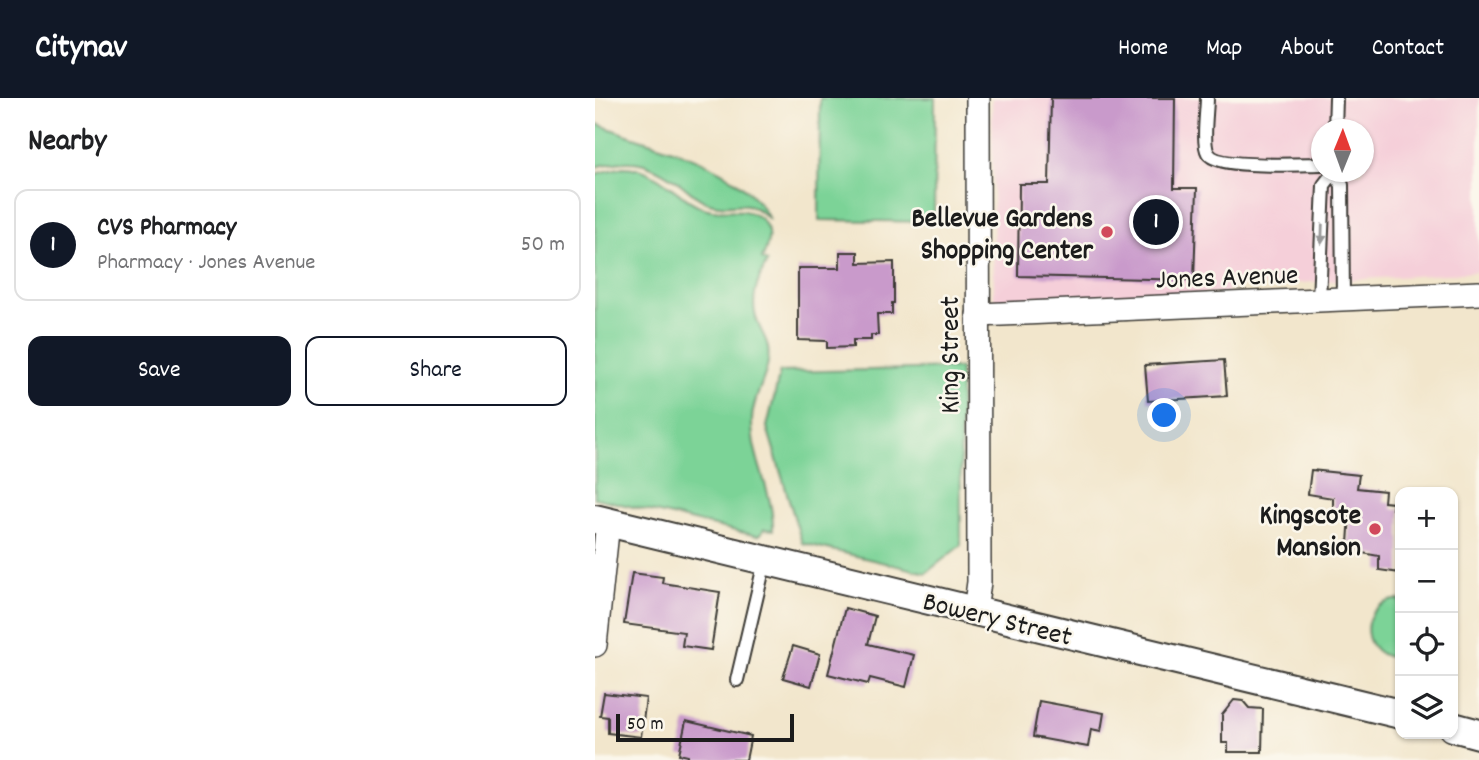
<!DOCTYPE html>
<meta charset="utf-8">
<style>
body{margin:0;font-family:Dekko,sans-serif;background:#f2f2f2;color:#202124}
.controls{position:absolute;right:21px;bottom:21px;display:grid;overflow:hidden;border-radius:14px;box-shadow:0 2px 5px #0004}
.controls button{width:63px;height:63px;display:grid;place-items:center;padding:0;border:0;border-bottom:2px solid #e0e0e0;background:#fff;color:#202124;font:35px sans-serif}
.compass{position:absolute;left:716px;top:21px;width:63px;height:63px;border-radius:50%;background:#fff;box-shadow:0 2px 5px #0004;rotate:1deg}
.scale{position:absolute;left:21px;bottom:18px;width:178px;box-sizing:border-box;padding-left:7px;border:4px solid #1c1c1c;border-top:0;font-size:19px;line-height:24px;white-space:nowrap;color:#1c1c1c;-webkit-text-stroke:5px #fbf7ec;paint-order:stroke}
.you{position:absolute;left:570px;top:318px;width:24px;height:24px;margin:-18px;border:5px solid #fff;border-radius:50%;background:#1a73e8;box-shadow:0 0 0 10px #1a73e833}
.badge{display:grid;place-items:center;width:46px;height:46px;border-radius:50%;background:#111827;color:#fff;font-size:23px;font-weight:700}
.pin{position:absolute;translate:-50% -50%;border:4px solid #fff;box-shadow:0 2px 7px #0006}
.list{margin:0;padding:0;list-style:none}
h2{display:flex;justify-content:space-between;align-items:center;height:91px;margin:0;padding:0 28px;font-size:30px}
h2 small{font-size:23px;font-weight:400;color:#757577}
.list li{display:grid;grid-template-columns:46px 1fr auto;gap:21px;align-items:center;box-sizing:border-box;height:112px;margin:0 14px 14px;padding:0 14px;border:2px solid #e0e0e0;border-radius:14px}
.list b{display:block;font-size:26px;white-space:nowrap}
.list p{margin:0;font-size:23px;white-space:nowrap;color:#757577}
.list em{font-size:23px;font-style:normal;color:#757577}
.actions{display:flex;gap:14px;padding:21px 28px}
.actions a{flex:1;padding:16px 0;border:2px solid #111827;border-radius:14px;text-align:center;font-size:24px;color:#111827}
.actions .main{background:#111827;color:#fff}
.icon{flex:none;width:38px;height:38px;fill:none;stroke:currentColor;stroke-width:2;stroke-linecap:round;stroke-linejoin:round}
.map{position:relative;flex:none;width:884px;height:662px;overflow:hidden}
header{display:flex;align-items:center;gap:42px;box-sizing:border-box;height:98px;padding:0 35px;background:#111827;color:#fff}
header strong{font-size:33px}
nav{display:flex;gap:38px;margin-inline-start:auto;font-size:24px}
main{display:flex}
aside{flex:1;background:#fff}
.map>svg:first-child{display:block}
.built{fill:#f5cfd9;fill-rule:evenodd}
.green{fill:#7cd397;stroke:#4c785a;stroke-width:2}
.building{fill:#c99acb}
.lines{fill:none;stroke-linecap:round;stroke-linejoin:round}
.service-casing{stroke:#3c3a36;stroke-width:16}
.minor-casing{stroke:#3c3a36;stroke-width:26}
.tertiary-casing{stroke:#3c3a36;stroke-width:32}
.service{stroke:#fff;stroke-width:12}
.minor{stroke:#fff;stroke-width:23}
.tertiary{stroke:#fff;stroke-width:28}
.oneway{fill:#999}
.poi-dot{fill:#d1495b;stroke:#fbf7ec;stroke-width:2.5}
.labels{text-anchor:middle;stroke-width:5;stroke-linejoin:round;paint-order:stroke}
.poi-label{font-size:28px;font-weight:bold;fill:#1c1c1c;stroke:#fbf7ec;text-anchor:end}
.street-label{font-size:28px;fill:#1c1c1c;stroke:#fbf7ec}
</style>
<header>
<strong>Citynav</strong>
<nav><a>Home</a><a>Map</a><a>About</a><a>Contact</a></nav>
</header>
<main>
<aside>
<h2>Nearby<small></small></h2>
<ul class="list">
<li><span class="badge">1</span><div><b>CVS Pharmacy</b><p>Pharmacy · Jones Avenue</p></div><em>50 m</em></li>
</ul>
<div class="actions"><a class="main">Save</a><a>Share</a></div>
</aside>
<div class="map">
<svg width="884" height="662" viewBox="0 0 884 662">
<rect width="100%" height="100%" fill="#fbf7ec"/>
<filter id="ink" filterUnits="userSpaceOnUse"><feTurbulence type="fractalNoise" baseFrequency=".0143" numOctaves="2"/><feDisplacementMap in="SourceGraphic" scale="14" xChannelSelector="R" yChannelSelector="G"/><feConvolveMatrix kernelMatrix="1 2 1 2 8 2 1 2 1" color-interpolation-filters="sRGB"/></filter>
<filter id="wash" filterUnits="userSpaceOnUse"><feTurbulence type="fractalNoise" baseFrequency=".00686" numOctaves="4" result="noise"/><feDisplacementMap in="SourceGraphic" scale="28" xChannelSelector="R" yChannelSelector="G"/><feGaussianBlur stdDeviation="1.57" result="paint"/><feColorMatrix in="noise" values="0 0 0 0 0 0 0 0 0 0 0 0 0 0 0 0 0 1.4 0 .05"/><feComposite in="paint" operator="in"/></filter>
<g filter="url(#wash)">
<rect width="100%" height="100%" fill="#f2e6cc"/>
<path class="built" d="M397,0H884V174L633,189V195L399,203ZM726,32H768V74H726Z"/>
<g class="green">
<polygon points="225,0 340,0 339,124 224,122"/>
<path d="M0,25C59,50 142,60 175,122C147,94 141,114 114,105C104,102 95,94 87,87C54,63 39,59 0,69Z"/>
<path d="M28,69C64,69 79,99 109,110C127,117 150,106 166,121C178,133 173,148 167,161L172,164C162,183 154,204 163,225C166,234 172,241 173,250C177,275 157,297 157,322C156,361 179,394 178,432L169,431L166,436L162,438L0,400V76Z"/>
<polygon points="365,270 366,447 331,475 207,445 172,329 185,274"/>
<path d="M799,502H805V560C765,561 760,510 799,502Z"/>
</g>
<g id="blocks">
<g class="building">
<polygon points="456,0 580,0 579,90 602,90 599,182 423,178 424,86 454,86"/>
<polygon points="245,154 263,154 263,165 299,164 299,205 297,205 297,216 282,216 283,237 276,237 276,242 258,242 258,249 232,250 232,243 203,242 203,170 245,170"/>
<polygon points="629,262 632,298 553,303 550,267"/>
<polygon points="716,372 764,377 762,390 790,393 789,404 798,405 797,411 805,412 805,475 784,472 784,458 767,455 767,448 753,446 755,415 738,413 738,400 713,396"/>
<polygon points="37,475 68,479 67,485 125,494 116,552 87,548 89,534 29,526"/>
<polygon points="250,510 280,518 273,546 319,557 311,589 275,580 273,586 233,576"/>
<polygon points="198,548 225,556 216,588 188,580"/>
<polygon points="9,595 51,600 46,639 13,635 13,619 5,618"/>
<polygon points="639,602 648,603 654,610 668,611 667,654 633,654 633,645 627,645 627,617"/>
<polygon points="444,603 509,615 506,633 496,631 493,649 438,639"/>
<polygon points="91,623 156,638 151,662 93,662 93,658 84,656"/>
</g>
</g>
</g>
<g filter="url(#ink)">
<use href="#blocks" fill-opacity="0" stroke="#3c3a36" stroke-width="2"/>
<g class="lines">
<g class="service-casing">
<g id="service">
<path d="M612,0C612,13 607,45 613,55C621,71 707,66 726,66"/>
<polyline points="740,32 741,0"/>
<polyline points="739,74 747,87 748,201"/>
<polyline points="724,202 729,87 739,74"/>
<polyline points="142,582 170,463"/>
</g>
</g>
<g class="minor-casing">
<g id="minor">
<polyline points="383,217 884,195"/>
<polyline points="380,513 384,484 383,0"/>
<polyline points="0,547 13,424"/>
</g>
</g>
<g class="tertiary-casing">
<g id="tertiary">
<polyline points="0,421 805,616"/>
<polyline points="858,629 884,636"/>
</g>
</g>
<use href="#service" class="service"/>
<use href="#minor" class="minor"/>
<use href="#tertiary" class="tertiary"/>
</g>
<defs><path id="oneway-solid" d="M-6-.8H1V-3.2L6.5 0L1 3.2V.8H-6Z" transform="scale(1.75)"/></defs>
<use class="oneway" href="#oneway-solid" transform="translate(727 136) rotate(92)"/>
</g>
<g class="poi-dot">
<circle cx="512" cy="134" r="7"/>
<circle cx="780" cy="431" r="7"/>
</g>
<g class="labels">
<g class="poi-label">
<text x="498" y="128">Bellevue Gardens<tspan x="498" dy="32">Shopping Center</tspan></text>
<text x="766" y="425">Kingscote<tspan x="766" dy="32">Mansion</tspan></text>
</g>
<g class="street-label">
<text transform="translate(632 177) rotate(-2)" y="10">Jones Avenue</text>
<text transform="translate(353 257) rotate(-90)" y="10">King Street</text>
<text transform="translate(403 519) rotate(14)" y="10">Bowery Street</text>
</g>
</g>
</svg>
<div class="controls">
<button>+</button>
<button>−</button>
<button><svg class="icon" aria-label="locate" viewBox="0 0 24 24"><circle cx="12" cy="12" r="6"/><path d="M12 2v4M12 18v4M2 12h4M18 12h4"/></svg></button>
<button><svg class="icon" aria-label="layers" viewBox="0 0 24 24"><path d="M12 4l9 5-9 5-9-5zM3 14l9 5 9-5"/></svg></button>
</div>
<svg class="compass" viewBox="-18 -18 36 36"><path d="M0-13l5 13h-10z" fill="#e53935"/><path d="M0 13l5-13h-10z" fill="#757577"/></svg>
<div class="scale">50 m</div>
<div class="you"></div>
<div class="pin badge" style="left:561px;top:124px">1</div>
</div>
</main>
